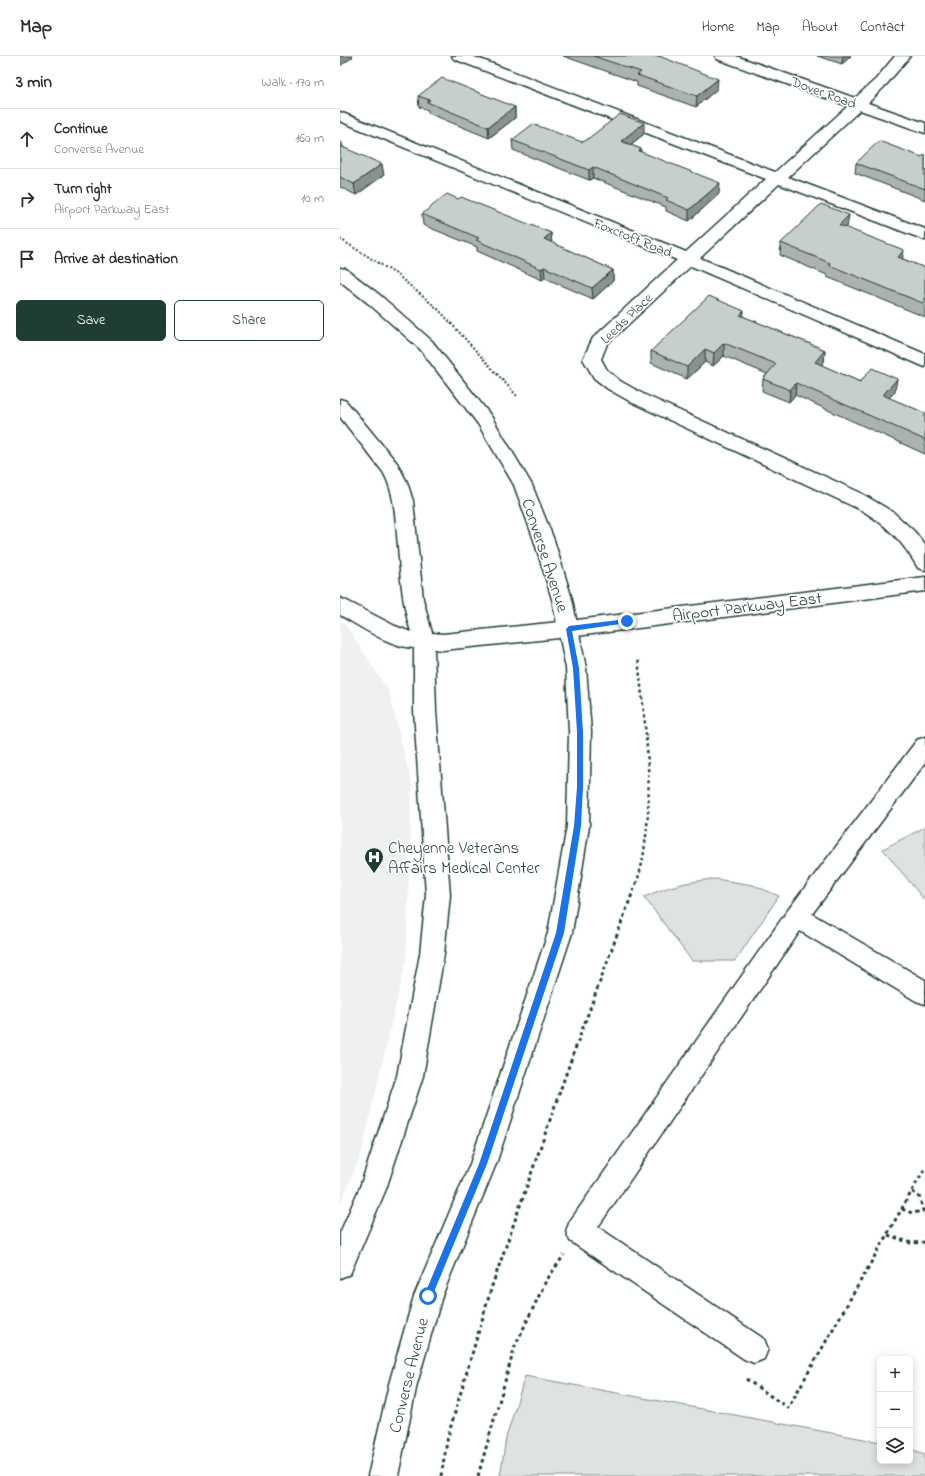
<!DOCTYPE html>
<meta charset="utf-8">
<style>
body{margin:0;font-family:"Indie Flower",sans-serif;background:#f2f2f3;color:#2b2b33}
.controls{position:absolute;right:12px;bottom:12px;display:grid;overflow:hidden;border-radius:6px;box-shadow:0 2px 10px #0003}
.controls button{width:36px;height:36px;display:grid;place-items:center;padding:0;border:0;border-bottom:1px solid #e1e1e2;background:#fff;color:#2b2b33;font:20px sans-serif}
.stop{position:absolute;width:12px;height:12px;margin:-9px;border:3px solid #1a73e8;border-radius:50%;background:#fff}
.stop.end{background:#1a73e8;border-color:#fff;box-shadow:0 1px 4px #0008}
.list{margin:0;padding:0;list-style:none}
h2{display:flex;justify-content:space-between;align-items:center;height:52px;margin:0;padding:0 16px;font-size:17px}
h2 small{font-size:13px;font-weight:400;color:#7c7c81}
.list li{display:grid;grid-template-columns:26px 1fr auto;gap:12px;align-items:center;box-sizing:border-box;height:60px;padding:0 16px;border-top:1px solid #e1e1e2}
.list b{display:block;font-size:15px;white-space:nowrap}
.list p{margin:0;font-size:13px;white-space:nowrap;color:#7c7c81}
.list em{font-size:13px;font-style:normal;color:#7c7c81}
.actions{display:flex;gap:8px;padding:12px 16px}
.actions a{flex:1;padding:9px 0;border:1px solid #1f3d34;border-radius:6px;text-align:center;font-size:14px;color:#1f3d34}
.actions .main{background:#1f3d34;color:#fff}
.icon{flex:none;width:22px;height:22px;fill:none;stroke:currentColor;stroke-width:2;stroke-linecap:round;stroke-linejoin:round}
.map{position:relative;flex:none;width:585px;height:1420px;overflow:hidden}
header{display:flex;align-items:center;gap:24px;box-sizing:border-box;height:56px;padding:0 20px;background:#fff;border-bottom:1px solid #e1e1e2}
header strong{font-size:19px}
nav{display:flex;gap:22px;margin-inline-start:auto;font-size:14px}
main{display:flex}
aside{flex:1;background:#fff}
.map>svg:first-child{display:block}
.built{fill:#eef1f0}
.green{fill:#dee3e2;stroke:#7e908b}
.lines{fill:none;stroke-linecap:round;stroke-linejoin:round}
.minor-casing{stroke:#1f3d34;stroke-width:3}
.major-casing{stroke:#1f3d34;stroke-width:3}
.path-far2{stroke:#1f3d34;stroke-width:2;stroke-dasharray:2 2;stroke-linecap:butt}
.path-far1{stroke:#1f3d34;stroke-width:2.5;stroke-dasharray:3 3;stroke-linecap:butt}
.path{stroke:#1f3d34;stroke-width:3;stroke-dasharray:3.5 3.5;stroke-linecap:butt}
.minor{fill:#fff;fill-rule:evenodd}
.major{fill:#fff;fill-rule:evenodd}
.wall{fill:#abb2af;stroke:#1f3d34}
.shaded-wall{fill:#8b918f;stroke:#1f3d34}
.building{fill:#c7cfcc;stroke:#1f3d34}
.route{fill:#1a73e8}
.labels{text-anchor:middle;stroke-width:3.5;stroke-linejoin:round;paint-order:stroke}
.far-street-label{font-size:14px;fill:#1f3d34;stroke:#fff}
.street-label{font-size:17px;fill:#1f3d34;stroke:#fff}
.poi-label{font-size:17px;fill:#1f3d34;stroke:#fff;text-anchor:start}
</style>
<header>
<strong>Map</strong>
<nav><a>Home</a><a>Map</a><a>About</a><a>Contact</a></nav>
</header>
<main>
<aside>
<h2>3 min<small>Walk · 170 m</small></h2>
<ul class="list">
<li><svg class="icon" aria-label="ahead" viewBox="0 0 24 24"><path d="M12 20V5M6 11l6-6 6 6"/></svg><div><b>Continue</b><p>Converse Avenue</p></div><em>160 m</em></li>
<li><svg class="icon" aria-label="right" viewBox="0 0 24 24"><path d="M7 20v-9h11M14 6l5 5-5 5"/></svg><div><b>Turn right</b><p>Airport Parkway East</p></div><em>10 m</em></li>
<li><svg class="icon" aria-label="arrive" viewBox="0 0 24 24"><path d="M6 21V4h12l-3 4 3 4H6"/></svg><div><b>Arrive at destination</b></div></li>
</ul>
<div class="actions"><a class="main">Save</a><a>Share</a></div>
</aside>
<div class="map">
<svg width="585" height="1420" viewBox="0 0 585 1420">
<rect width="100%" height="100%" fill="#fff"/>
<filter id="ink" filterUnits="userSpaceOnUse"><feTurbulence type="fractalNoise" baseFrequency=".025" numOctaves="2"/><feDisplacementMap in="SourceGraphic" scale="8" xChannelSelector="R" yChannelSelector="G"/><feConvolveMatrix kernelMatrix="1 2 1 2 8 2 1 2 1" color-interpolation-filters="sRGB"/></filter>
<g filter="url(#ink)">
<polygon class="built" points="0,565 6,569 49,636 72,730 66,905 21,1099 0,1149"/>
<g class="green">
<polygon points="585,771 585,845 543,793"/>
<path d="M376,823L413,829L439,840L395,905H352L304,841C329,830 349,825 376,823Z"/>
<polygon points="185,1320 540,1386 540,1405 570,1405 570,1393 585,1398 585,1420 160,1420 166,1382"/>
</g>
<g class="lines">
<g class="minor-casing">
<g id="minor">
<path d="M112,0H132L435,116L508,50L377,3L375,0H396L515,42L536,23L555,0H570L546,29L528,47L585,67V77L520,54L448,121L585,173V184L439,128L360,202L585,298V311L351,210L267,288L261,303L267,314L280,325L305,339L519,436L553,456L574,475L585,489V514L578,512C563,486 549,471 523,455L293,347L268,333L254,322L243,303L253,282L337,204L0,65V56L346,196L426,123L114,3Z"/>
<path d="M0,343L6,345L57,407L67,426L73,445L83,543L92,577L103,578L229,565L585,521V535L229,581L103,594L94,593L96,655L110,839L104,898L83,1020L46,1133L10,1218L0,1222V1177L20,1131L57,1020L80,898L86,839L74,655V592C50,591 21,571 0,559V542L7,545L55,570L71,576C61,545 60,511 57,479C55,457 54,435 43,416L0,361Z"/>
<polygon points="585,681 585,707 472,858 585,924 585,948 576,945 460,875 258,1171 424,1283 428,1293 424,1303 414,1307 404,1303 230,1185 226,1175 230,1165 448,854 577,684"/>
</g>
</g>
<g class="major-casing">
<polygon id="major" points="0,212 6,213 41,240 92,285 151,360 192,429 214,484 232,543 246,612 251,676 249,770 232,877 156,1108 102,1240 77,1328 58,1420 28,1420 49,1328 74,1240 130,1108 208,877 227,770 229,676 226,612 212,543 194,484 174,429 138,368 80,293 29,248 0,225"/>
</g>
<polyline class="path-far2" points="0,183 56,218 98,253 178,341"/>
<path class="path-far1" d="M296,828C302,812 304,797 306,780C313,720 304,661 298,602"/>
<g class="path">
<polyline points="562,1153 572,1157 583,1155 580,1142 572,1135"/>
<polyline points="548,1179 571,1187 585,1186"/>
<polyline points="406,1323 448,1352 585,1112"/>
<polyline points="101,1420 108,1380 152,1230 226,1018 296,827"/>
<polyline points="138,1420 175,1290 206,1225 224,1199"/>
</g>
<use href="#minor" class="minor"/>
<use href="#major" class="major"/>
</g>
<g class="wall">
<polygon points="223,0 319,0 377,33 356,51 297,30 297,26"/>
<polygon points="477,0 511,0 502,8"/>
<polygon points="78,40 175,51 175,62 149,82 88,57 88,54 79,51"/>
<polygon points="304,78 290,89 301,93 301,96 379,138 349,165 326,155 326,151 253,122 249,124 173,94 172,84 242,86"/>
<polygon points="0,86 2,87 3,91 44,119 16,139 0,131"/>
<polygon points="585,98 585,144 515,117 516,107 582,101"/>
<polygon points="118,143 211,177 211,187 273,214 273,225 253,243 205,222 202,224 137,195 137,191 83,169 82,158"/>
<polygon points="506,172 563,203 585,212 585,261 487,221 487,219 440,199 441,187 507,172"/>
<polygon points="404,261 485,294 484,306 481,309 520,326 555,335 549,342 585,357 585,398 455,339 449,346 422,335 423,323 427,318 384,300 373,310 365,306 347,323 311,307 311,295"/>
</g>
<g class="shaded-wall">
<polygon points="0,0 12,0 13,1 0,10"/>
<polygon points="503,0 511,0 502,8"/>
<polygon points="378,23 377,33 356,51 357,40"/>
<polygon points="175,51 175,62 149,82 148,71"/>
<polygon points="304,67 304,78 281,96 281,85"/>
<polygon points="42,108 44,119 16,139 14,128"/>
<polygon points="253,111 253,122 249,124 249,114"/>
<polygon points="380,127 379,138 349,165 349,154"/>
<polygon points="509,159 507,172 497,181 499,169"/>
<polygon points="211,177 212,188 204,183"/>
<polygon points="564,194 562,206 558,201"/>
<polygon points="204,211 205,222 202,224 201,213"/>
<polygon points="273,214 273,225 253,243 252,232"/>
<polygon points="404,255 403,268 400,259"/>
<polygon points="384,287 384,300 373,310 374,297"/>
<polygon points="365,293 365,306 347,323 347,311"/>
<polygon points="485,294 484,306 473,319 475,306"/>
<polygon points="557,323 555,335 541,351 543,339"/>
<polygon points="456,327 455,339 449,346 450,334"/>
</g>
<g class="building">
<polygon points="253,0 319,0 378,23 357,40 297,19 301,16"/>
<polygon points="102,22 175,51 148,71 87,46 90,44 78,40"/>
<polygon points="280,58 304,67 281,85 301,93 299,95 380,127 349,154 326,144 328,142 253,111 249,114 172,84 193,68 242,86 245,85"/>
<polygon points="539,85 582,101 585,98 585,133 516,107"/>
<polygon points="0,90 42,108 14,128 0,121"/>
<polygon points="107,138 118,143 121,141 211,177 204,183 273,214 252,232 204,211 201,213 136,184 139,182 82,158"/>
<polygon points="481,148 509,159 499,169 564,194 558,201 585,212 585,248 489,209 490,207 441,187"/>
<polygon points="369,240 404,255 400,259 485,294 475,306 520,326 532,312 557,323 543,339 585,357 585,384 456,327 450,334 423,323 436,308 384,287 374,297 365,293 347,311 311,295"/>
</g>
</g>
<polygon class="route" points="287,563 290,565 287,567 232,575 239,612 243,676 243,731 241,770 224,877 147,1108 91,1243 88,1244 85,1243 84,1240 139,1108 216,877 234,770 237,731 237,676 233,612 226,573 229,570"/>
<defs>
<g id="hospital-pin" transform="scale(1)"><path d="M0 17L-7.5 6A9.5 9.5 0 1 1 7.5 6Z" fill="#1f3d34" stroke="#fff"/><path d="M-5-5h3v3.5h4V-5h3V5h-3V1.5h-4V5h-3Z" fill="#fff"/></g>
</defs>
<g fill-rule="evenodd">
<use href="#hospital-pin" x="34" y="801"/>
</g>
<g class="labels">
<g class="far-street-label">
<text transform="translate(484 36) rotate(20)" y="5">Dover Road</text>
<text transform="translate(293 181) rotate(22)" y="5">Foxcroft Road</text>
<text transform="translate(286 262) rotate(-44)" y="5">Leeds Place</text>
</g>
<g class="street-label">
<text transform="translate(206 499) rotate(72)" y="6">Converse Avenue</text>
<text transform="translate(407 550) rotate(-7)" y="6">Airport Parkway East</text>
<text transform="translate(68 1319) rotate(-76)" y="6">Converse Avenue</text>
</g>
<g class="poi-label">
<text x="48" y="797">Cheyenne Veterans<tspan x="48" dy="20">Affairs Medical Center</tspan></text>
</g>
</g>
</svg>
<div class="controls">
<button>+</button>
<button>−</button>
<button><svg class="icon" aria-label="layers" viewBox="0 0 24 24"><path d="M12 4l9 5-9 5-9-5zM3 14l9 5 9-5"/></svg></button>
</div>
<div class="stop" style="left:88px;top:1240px"></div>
<div class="stop end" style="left:287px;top:565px"></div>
</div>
</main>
